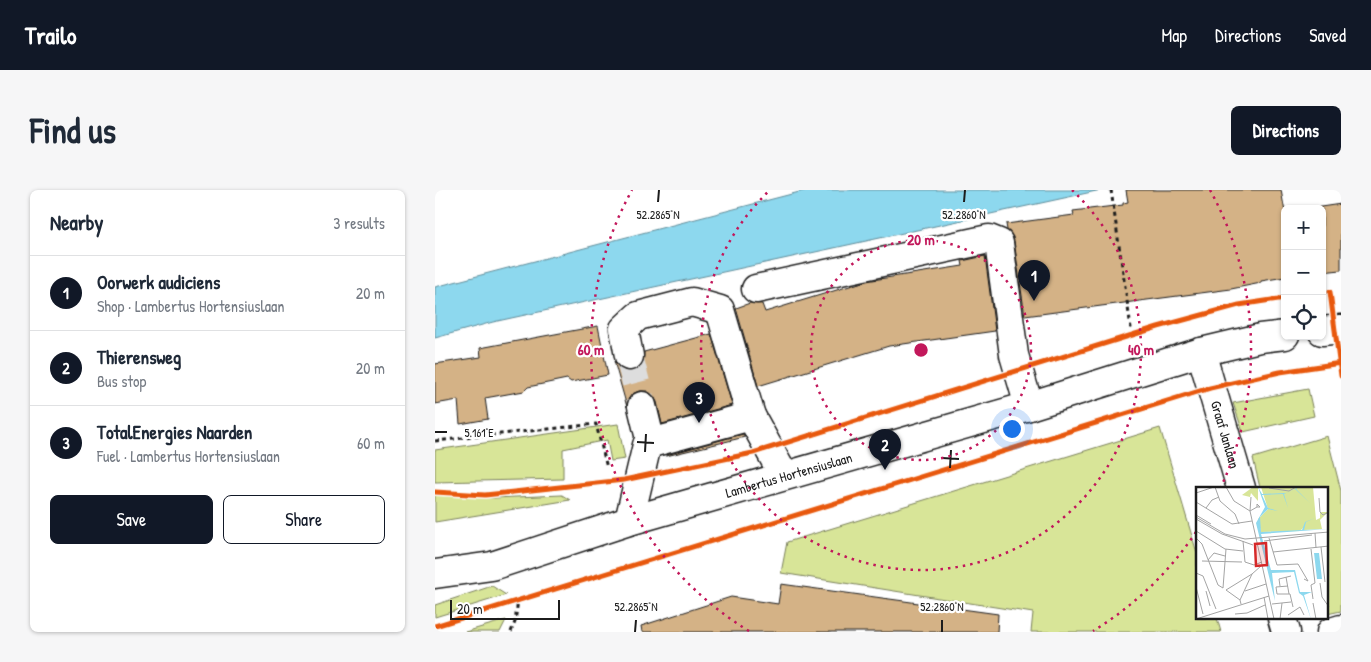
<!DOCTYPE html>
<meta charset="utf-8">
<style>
body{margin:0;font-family:"Patrick Hand",sans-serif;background:#f6f6f7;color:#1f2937}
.controls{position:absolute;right:15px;top:15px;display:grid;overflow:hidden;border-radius:8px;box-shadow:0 1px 4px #0004}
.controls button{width:45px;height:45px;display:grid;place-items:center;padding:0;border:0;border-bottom:1px solid #e0e1e3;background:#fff;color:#1f2937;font:25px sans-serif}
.scale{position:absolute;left:15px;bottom:12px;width:110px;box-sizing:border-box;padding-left:5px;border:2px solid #1c1c1c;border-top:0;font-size:14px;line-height:18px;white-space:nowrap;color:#1c1c1c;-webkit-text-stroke:4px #fff;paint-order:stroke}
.you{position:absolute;left:576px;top:238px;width:18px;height:18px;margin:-12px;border:4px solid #fff;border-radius:50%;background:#1a73e8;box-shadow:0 0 0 8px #1a73e833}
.badge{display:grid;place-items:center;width:32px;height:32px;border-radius:50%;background:#111827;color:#fff;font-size:16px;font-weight:700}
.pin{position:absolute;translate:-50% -41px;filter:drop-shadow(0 1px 2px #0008)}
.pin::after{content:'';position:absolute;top:26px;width:18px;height:15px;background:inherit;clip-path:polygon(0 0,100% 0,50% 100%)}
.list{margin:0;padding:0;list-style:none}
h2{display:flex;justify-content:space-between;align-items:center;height:65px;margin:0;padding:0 20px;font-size:21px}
h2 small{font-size:16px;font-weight:400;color:#747a83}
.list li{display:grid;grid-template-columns:32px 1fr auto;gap:15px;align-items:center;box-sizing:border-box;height:75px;padding:0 20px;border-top:1px solid #e0e1e3}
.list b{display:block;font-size:19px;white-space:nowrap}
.list p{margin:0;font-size:16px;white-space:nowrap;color:#747a83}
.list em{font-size:16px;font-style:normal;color:#747a83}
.actions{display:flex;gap:10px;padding:15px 20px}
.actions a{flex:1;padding:11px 0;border:1px solid #111827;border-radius:8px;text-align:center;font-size:18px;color:#111827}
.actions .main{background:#111827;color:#fff}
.icon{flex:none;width:28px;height:28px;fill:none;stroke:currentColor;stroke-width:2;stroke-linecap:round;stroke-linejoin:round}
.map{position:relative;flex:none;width:906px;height:442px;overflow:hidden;border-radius:8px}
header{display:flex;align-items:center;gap:30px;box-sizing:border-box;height:70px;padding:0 25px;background:#111827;color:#fff}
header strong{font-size:24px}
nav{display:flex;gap:28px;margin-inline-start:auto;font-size:18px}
.intro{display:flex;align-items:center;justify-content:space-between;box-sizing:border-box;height:120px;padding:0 30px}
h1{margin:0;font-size:35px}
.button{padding:12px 22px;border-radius:8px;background:#111827;color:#fff;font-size:18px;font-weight:700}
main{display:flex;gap:30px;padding:0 30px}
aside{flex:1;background:#fff;border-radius:8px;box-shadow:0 1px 4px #0004}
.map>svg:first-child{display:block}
.green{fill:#d8e598;stroke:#7a805a}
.water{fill:#8dd8ee;stroke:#608d9a}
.building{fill:#d4b286;stroke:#1c1c1c}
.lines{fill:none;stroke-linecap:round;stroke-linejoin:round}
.minor-tunnel{stroke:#ddd;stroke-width:28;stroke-dasharray:28 14;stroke-linecap:butt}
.minor-casing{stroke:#1c1c1c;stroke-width:31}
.path{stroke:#1c1c1c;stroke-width:3;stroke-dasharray:4 4;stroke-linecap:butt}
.minor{stroke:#fff;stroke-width:28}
.cycleway-casing{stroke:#fff;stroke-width:8}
.cycleway{stroke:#e8590c;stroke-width:5}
.ticks{fill:none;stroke:#1c1c1c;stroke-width:2}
.ring{fill:none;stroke:#c2185b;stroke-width:2.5;stroke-dasharray:2.5 5}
.labels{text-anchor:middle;stroke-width:4.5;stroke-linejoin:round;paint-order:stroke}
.street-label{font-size:14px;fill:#1c1c1c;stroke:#fff}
.inset-road{fill:none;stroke:#a4a4a4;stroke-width:1}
.view{fill:#d62828;fill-opacity:0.15;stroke:#d62828;stroke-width:2.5}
.inset-edge{fill:none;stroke:#1c1c1c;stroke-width:2.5}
.ticks-label{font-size:12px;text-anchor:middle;fill:#1c1c1c;stroke:#fff;stroke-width:4.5;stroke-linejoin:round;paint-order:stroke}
.centre{fill:#c2185b;stroke:#fff;stroke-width:2.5}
.ring-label{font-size:15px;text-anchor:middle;font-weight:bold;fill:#c2185b;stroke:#fff;stroke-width:4.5;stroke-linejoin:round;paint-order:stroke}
</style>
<header>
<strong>Trailo</strong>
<nav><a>Map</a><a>Directions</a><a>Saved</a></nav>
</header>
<div class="intro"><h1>Find us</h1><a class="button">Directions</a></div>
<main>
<aside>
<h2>Nearby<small>3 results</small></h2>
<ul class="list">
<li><span class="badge">1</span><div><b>Oorwerk audiciens</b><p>Shop · Lambertus Hortensiuslaan</p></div><em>20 m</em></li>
<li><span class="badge">2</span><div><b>Thierensweg</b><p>Bus stop</p></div><em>20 m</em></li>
<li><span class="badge">3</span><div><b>TotalEnergies Naarden</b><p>Fuel · Lambertus Hortensiuslaan</p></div><em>60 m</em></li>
</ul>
<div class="actions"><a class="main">Save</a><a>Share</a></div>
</aside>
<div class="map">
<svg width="906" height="442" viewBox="0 0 906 442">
<rect width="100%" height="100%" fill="#fff"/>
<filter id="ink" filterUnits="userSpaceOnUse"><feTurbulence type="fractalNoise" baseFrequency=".02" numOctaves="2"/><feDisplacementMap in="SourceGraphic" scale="10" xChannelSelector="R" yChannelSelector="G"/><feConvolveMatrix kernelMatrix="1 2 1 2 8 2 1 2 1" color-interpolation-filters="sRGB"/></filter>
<g filter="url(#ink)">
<g class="green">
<polygon points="873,199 879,226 808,242 798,213"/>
<polygon points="183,234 190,269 176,271 172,250 128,259 128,289 0,292 0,260"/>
<polygon points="725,238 762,363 762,428 782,428 786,442 596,442 598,423 346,383 352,352"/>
<polygon points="892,246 906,301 906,421 892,424 892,298 825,298 818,268"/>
<polygon points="0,305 59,308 127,305 135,310 0,332"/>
<polygon points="57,396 71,405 0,427 0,415"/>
<polygon points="71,430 65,442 30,442"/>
</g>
<polygon class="water" points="372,0 666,0 58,132 0,148 0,97"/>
<g class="building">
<polygon points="691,0 846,0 850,22 850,87 826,91 826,93 796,99 590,126 579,51 572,40 571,34 639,25 638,21 688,15 688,13 693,12"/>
<polygon points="906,14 906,80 887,82 887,19 872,19"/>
<polygon points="550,66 560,141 454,156 323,196 301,118 315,113 327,114 330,122 431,91 528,76 527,71"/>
<polygon points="163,136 173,185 136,192 132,189 93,197 89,201 50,208 53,229 25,234 23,210 0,214 0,174 46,167 45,158"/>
<polygon points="276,144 297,215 227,234 222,212 218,205 212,201 204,201 197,204 192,211 192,217 179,171 188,180 197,181 204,178 208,172 209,162"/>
<polygon points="308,244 310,247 231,266 231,265"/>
<polygon points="346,394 563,424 562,442 207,442 206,436 296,407 343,414"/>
</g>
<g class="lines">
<polyline class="minor-tunnel" points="194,166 207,216"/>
<g class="minor-casing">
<g id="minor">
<polyline points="321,99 554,49 564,53 579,165 594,216"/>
<polyline points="887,141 906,139"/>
<path id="s1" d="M766,162L806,298"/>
<polyline points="194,166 189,139 203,126 257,112 285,120 316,226"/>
<polyline points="207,216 216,253"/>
<polyline points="194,331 212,255 216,253 316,226 349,286"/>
<path id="s2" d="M0,384L57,376L194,331L594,216L766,162L825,148L850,145"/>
<polyline points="847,428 851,442"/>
<polyline points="896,442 906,439"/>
</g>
</g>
<g class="path">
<polyline points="676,0 697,145"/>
<polyline points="0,251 161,234 172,278"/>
<polyline points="76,442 80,432 83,410"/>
</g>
<use href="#minor" class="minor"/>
<g class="cycleway-casing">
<g id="cycleway">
<polyline points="895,102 906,186"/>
<polyline points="0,302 50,305 189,290 318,263 723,137 804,115 850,108"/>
<polyline points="0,436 775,198 845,182 906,173"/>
</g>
</g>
<use href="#cycleway" class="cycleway"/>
</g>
</g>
<path class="ticks" d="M223,12L224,0M529,12L530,0M0,242H12M202,252L219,253M210,262L211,244M507,268L524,269M515,278L516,260M200,442L201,430M507,442V430"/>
<g class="ring">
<circle cx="486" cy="160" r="110"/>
<path d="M637 0A220 220 0 1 1 335 0"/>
<path d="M761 342A330 330 0 0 1 658 441M314 441A330 330 0 0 1 197 0M775 0A330 330 0 0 1 786 297"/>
</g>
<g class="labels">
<g class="street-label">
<text dy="5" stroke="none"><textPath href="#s1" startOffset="86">Graaf Janlaan</textPath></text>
<text dy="5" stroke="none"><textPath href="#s2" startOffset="368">Lambertus Hortensiuslaan</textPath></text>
</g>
</g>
<g transform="translate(761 297)">
<rect width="132" height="132" fill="#fff"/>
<path d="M57,0H62V14L55,6L54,10L46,8ZM65,0H117L120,33L124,31V25H132L124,33L126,42L108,43V40L104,44L65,45L62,32L72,22Z" fill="#d8e598"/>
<path d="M62,0L66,7L90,6L103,0L100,2L114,16L99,2L88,7L92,21L87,7L66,8L72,21L82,24L72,22L64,30L65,45L106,43L109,35L119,31L110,35L108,43L132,42L65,47L75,83H99L104,105H116L108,108L115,132L107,109L103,106L98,85L76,86L79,114L60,36L69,20ZM118,66H123L126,92H121Z" fill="#8dd8ee"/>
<path class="inset-road" d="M19,0L24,14L39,27L43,37M30,0L38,14L54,24M73,1L93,4L100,0M0,6L18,0M55,10L54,24L78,132M123,11L124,25L127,28L133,25M0,15L36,37L56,34M10,21L16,13L23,10M54,24L61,20V17L64,20H61M0,28L15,37M0,30L29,47L49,52L133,45M0,32L26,47L57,58M0,44L29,62L47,64M119,46L120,61M0,51L6,57L22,98L27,101M73,51L81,78L102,77L112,94L108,92M47,54L49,75L58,78L66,75M68,54L116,48M125,60L129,95M115,62L119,96M77,65L133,59M12,73L18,66L29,69M6,74L46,75M0,86L7,89L20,122M90,90L93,107M124,96L126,110L133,120M84,99L83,92L95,89M92,99L80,100L81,107H94L97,120M0,100L7,127M27,101L30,62M10,104L14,119M49,104L70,97M68,110L72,132M117,112L115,98L119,96M44,113L30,103L56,87M117,116L120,132M45,117L44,113L56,87L65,79M76,117L95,115M39,127L51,126L69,118M92,128L104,120L108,128M0,132L73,109M84,132L86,116"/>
<path class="view" d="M70,56L71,78L60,79L59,57Z"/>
<rect width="132" height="132" class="inset-edge"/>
</g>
<g class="ticks-label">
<text x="223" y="29">52.2865°N</text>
<text x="529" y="29">52.2860°N</text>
<text x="44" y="247">5.161°E</text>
<text x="201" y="421">52.2865°N</text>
<text x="507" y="421">52.2860°N</text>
</g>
<circle cx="486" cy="160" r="8" class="centre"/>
<g class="ring-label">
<text x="486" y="55">20 m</text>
<text x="706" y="165">40 m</text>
<text x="156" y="165">60 m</text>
</g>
</svg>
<div class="controls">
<button>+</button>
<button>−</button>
<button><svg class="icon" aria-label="locate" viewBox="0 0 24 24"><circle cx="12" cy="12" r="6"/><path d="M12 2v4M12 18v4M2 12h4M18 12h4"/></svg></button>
</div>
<div class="scale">20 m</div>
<div class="you"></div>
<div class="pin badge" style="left:599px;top:111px">1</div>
<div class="pin badge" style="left:450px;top:280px">2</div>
<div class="pin badge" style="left:264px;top:233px">3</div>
</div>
</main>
